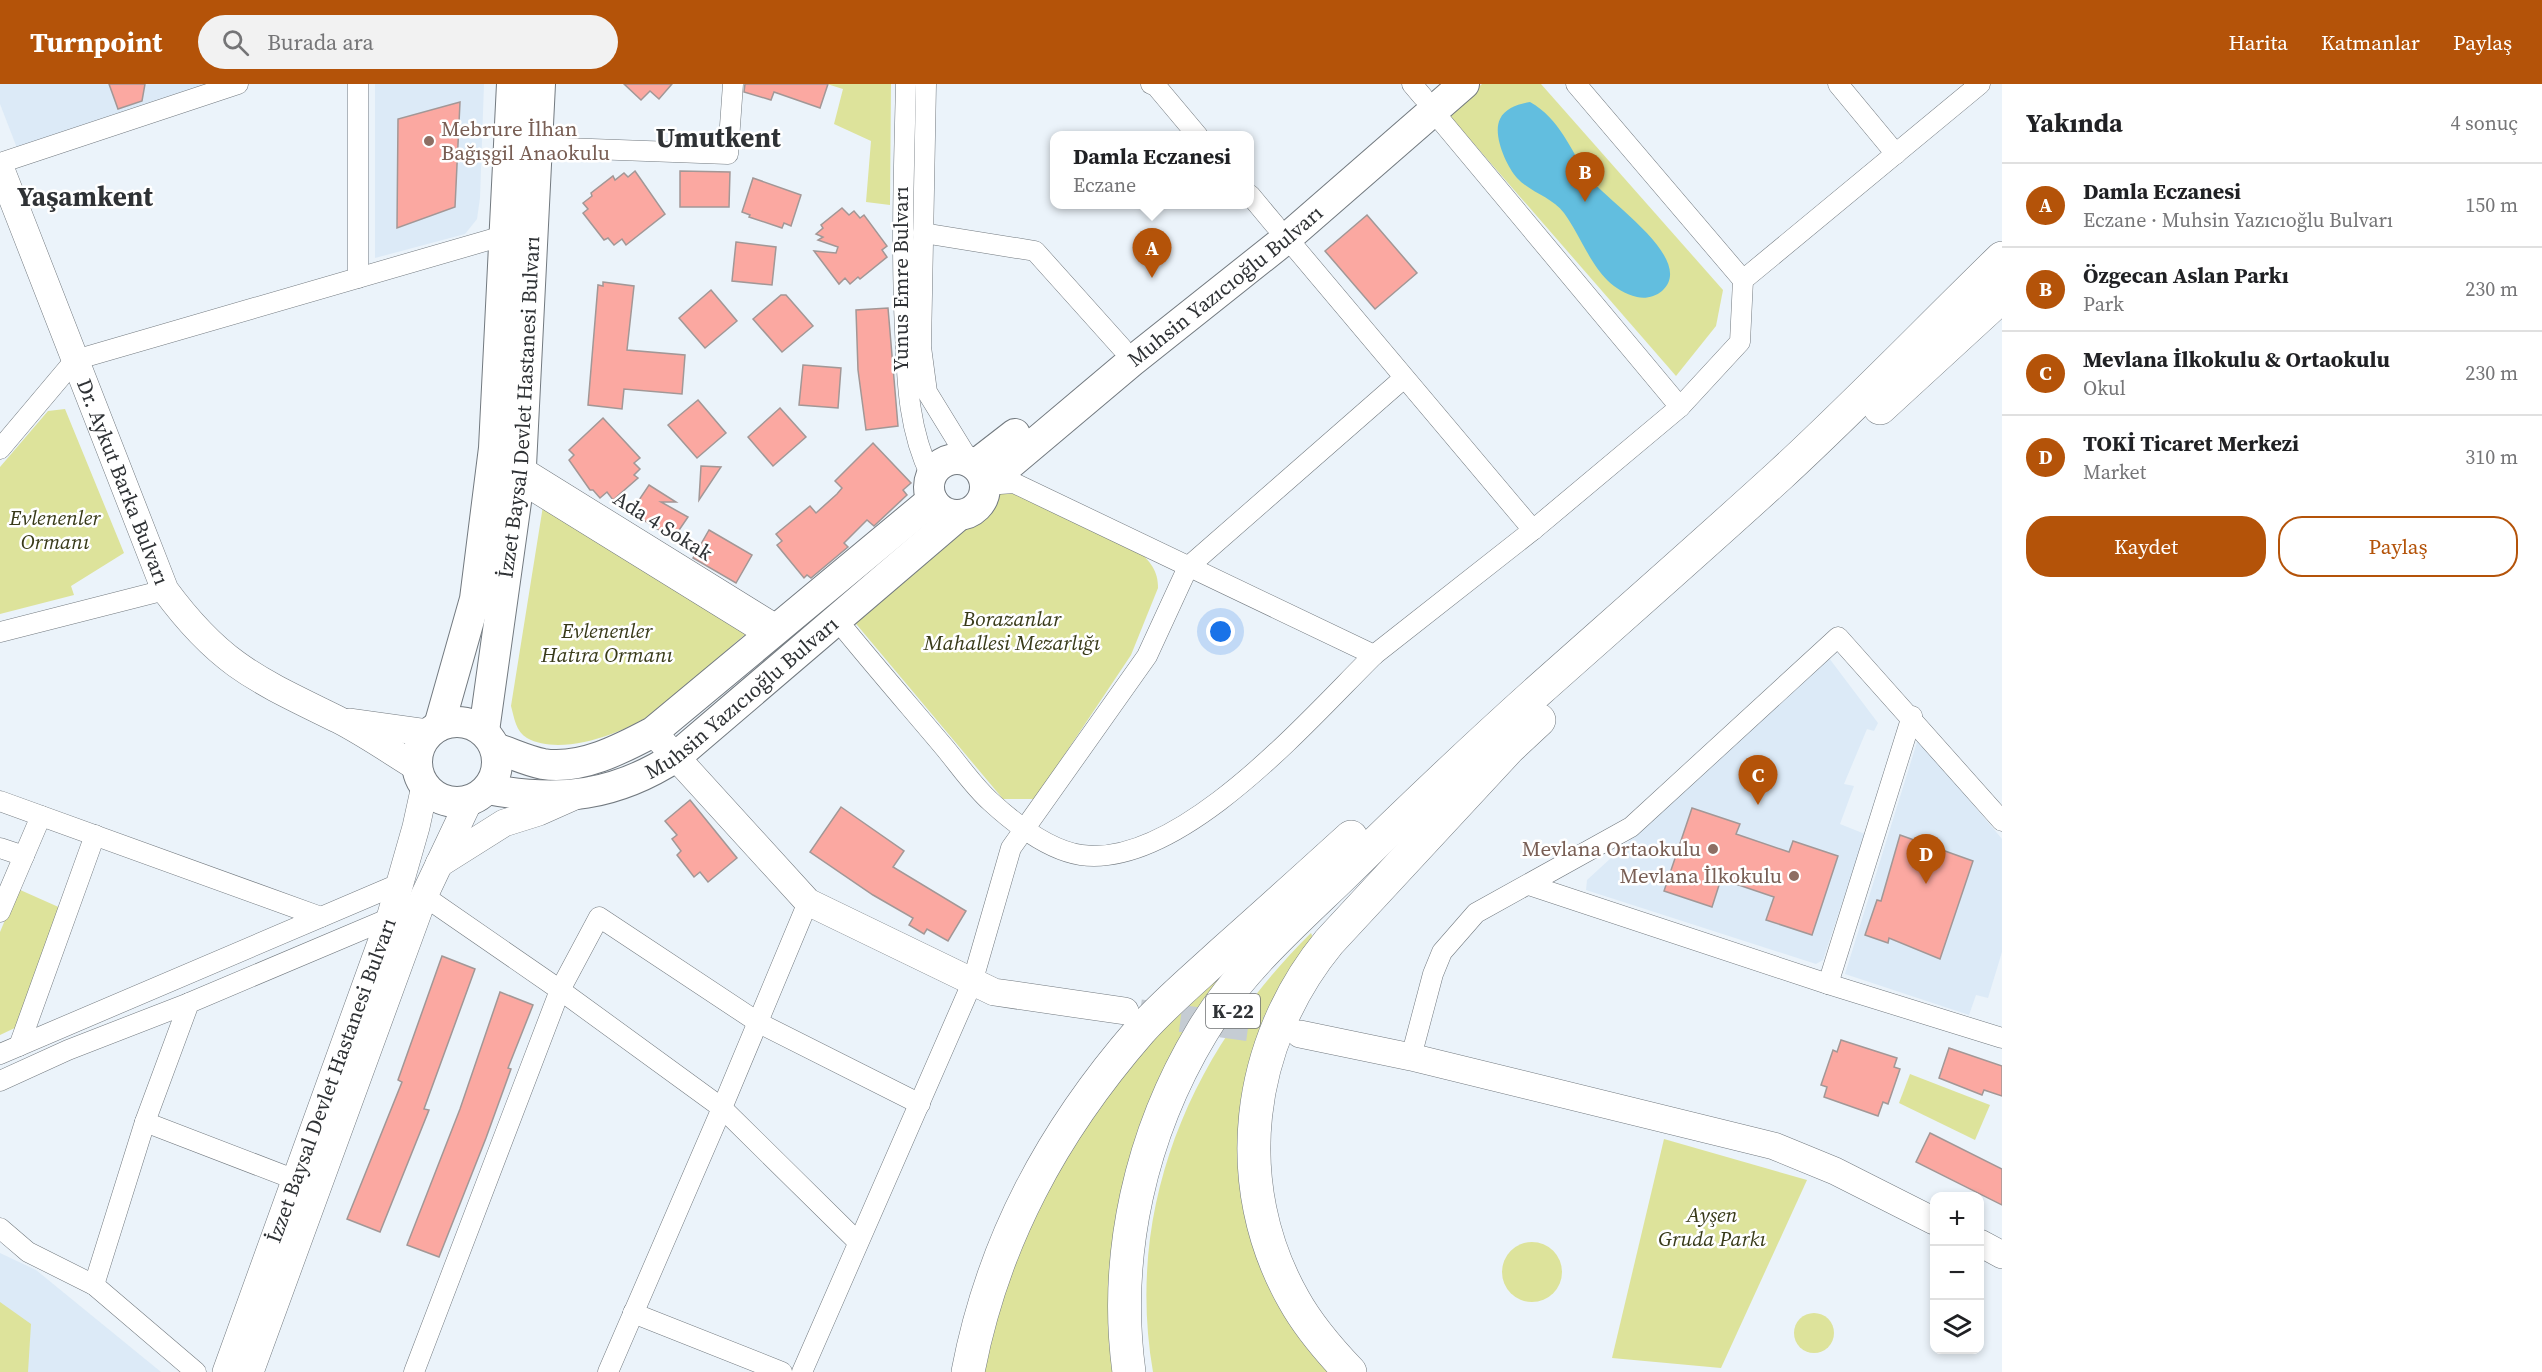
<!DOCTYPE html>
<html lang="tr">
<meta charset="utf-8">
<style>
body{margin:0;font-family:"Source Serif 4",serif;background:#f2f2f2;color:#202124}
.controls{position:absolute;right:18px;bottom:18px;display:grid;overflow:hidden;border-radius:12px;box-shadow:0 3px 9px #0003}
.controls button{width:54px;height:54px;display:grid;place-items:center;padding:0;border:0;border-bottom:2px solid #e0e0e0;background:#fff;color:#202124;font:30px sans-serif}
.you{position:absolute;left:1221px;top:548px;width:21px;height:21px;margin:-15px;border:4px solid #fff;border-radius:50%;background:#1a73e8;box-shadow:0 0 0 9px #1a73e833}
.badge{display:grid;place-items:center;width:39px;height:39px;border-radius:50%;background:#b45309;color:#fff;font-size:20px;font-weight:700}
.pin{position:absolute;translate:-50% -50px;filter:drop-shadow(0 2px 3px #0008)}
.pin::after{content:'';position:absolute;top:32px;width:21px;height:18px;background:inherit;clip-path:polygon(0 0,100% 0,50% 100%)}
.popup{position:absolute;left:1050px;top:47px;width:204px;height:78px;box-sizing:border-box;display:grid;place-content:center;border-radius:12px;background:#fff;filter:drop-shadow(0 2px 4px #0005);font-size:20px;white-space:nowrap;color:#757577}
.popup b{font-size:22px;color:#202124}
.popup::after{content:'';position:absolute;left:50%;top:100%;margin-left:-12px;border:12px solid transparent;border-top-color:#fff}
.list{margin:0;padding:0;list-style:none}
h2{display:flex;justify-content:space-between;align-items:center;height:78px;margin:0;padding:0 24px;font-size:26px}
h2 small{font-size:20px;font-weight:400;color:#757577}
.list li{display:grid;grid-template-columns:39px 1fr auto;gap:18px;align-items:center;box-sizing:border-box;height:84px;padding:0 24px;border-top:2px solid #e0e0e0}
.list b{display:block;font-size:22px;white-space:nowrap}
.list p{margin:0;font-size:20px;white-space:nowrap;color:#757577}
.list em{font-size:20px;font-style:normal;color:#757577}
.actions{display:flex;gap:12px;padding:18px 24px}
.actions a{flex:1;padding:14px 0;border:2px solid #b45309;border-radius:24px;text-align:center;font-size:21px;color:#b45309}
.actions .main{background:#b45309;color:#fff}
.icon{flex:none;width:33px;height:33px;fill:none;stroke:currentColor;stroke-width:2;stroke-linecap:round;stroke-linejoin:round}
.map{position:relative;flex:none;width:2002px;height:1288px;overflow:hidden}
header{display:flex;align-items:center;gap:36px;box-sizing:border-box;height:84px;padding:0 30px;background:#b45309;color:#fff}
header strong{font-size:28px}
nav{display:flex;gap:33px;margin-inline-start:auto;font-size:21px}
.search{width:420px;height:54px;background:#f2f2f2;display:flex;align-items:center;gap:15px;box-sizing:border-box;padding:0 21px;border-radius:33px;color:#757577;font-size:22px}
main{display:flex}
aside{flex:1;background:#fff}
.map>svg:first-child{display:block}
.built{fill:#dceaf7}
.green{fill:#dde39b}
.water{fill:#62bedf}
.building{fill:#fba8a1;stroke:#a29796;stroke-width:1.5}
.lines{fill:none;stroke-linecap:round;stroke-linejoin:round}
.secondary-tunnel{stroke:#c5ccd3;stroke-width:27;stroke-dasharray:27 14;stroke-linecap:butt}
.street-casing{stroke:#72797f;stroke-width:21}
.secondary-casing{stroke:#72797f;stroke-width:28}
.primary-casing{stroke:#72797f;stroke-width:32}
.highway-casing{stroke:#72797f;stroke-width:34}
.street{stroke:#fff;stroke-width:20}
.secondary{stroke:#fff;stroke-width:27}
.primary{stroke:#fff;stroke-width:30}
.highway{stroke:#fff;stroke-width:33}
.education-dot{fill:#8d6e63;stroke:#fff;stroke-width:2}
.labels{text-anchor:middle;stroke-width:5;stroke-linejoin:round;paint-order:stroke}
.shield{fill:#fff;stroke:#6d7072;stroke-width:1.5}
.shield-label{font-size:20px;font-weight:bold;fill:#2f3235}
.education-label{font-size:21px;fill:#785e54;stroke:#fff;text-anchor:end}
.street-label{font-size:21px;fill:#2f3235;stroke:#fff}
.park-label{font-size:21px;font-style:italic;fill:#383a19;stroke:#fff}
.district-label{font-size:27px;font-weight:bold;fill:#2f3235;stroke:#fff}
</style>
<header>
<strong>Turnpoint</strong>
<div class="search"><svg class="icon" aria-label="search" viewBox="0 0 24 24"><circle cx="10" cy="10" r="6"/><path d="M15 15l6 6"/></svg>Burada ara</div>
<nav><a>Harita</a><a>Katmanlar</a><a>Paylaş</a></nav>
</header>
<main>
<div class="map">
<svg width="2002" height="1288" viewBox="0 0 2002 1288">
<rect width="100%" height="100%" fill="#ebf3fa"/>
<g class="built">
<polygon points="0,0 210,0 17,64 0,20"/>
<polygon points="375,0 484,0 480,114 477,135 465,150 375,174"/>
<polygon points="1829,574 1878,639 1874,647 1867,645 1844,700 1854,702 1840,740 1865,750 1823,876 1816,880 1586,806 1587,796"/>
<polygon points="1918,655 2002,755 2002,868 1988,914 1976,911 1969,931 1845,890"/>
<polygon points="0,1169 36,1186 161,1288 0,1288"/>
</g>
<g class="green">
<polygon points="827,0 891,0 890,121 866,118 871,57 834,40 843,5"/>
<polygon points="1482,0 1541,0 1723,206 1716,242 1676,292 1448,30"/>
<polygon points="65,325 124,469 71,502 74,511 0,530 0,383 48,327"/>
<path d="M1004,404L1138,466C1150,478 1158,486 1158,504L1131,571L1035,715H1003L852,535Z"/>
<path d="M543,422L749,547C717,574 687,604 654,628C626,649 561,673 527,654C516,648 514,633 511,622Z"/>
<polygon points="18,805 63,825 19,942 0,951 0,848"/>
<path d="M1311,849L1313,854L1242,1052L1332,1288H1153C1124,1120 1193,965 1311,849Z"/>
<polygon points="1240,866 1170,985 1120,1288 980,1288 1012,1174 1057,1083 1140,968"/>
<polygon points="1910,990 1990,1021 1975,1056 1899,1019"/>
<polygon points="1664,1055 1807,1096 1721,1284 1612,1274"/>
<circle cx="1532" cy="1188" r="30"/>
<polygon points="0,1218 31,1240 28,1288 0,1288"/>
<circle cx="1814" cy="1249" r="20"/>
</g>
<path class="water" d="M1530,18C1560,35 1570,65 1588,92C1603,115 1698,175 1662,207C1655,213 1645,215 1637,213C1596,203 1586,159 1564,129C1552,113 1531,109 1517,94C1507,83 1492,51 1500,35C1505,24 1519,20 1530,18Z"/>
<g class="building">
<polygon points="109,0 145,0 142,17 118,25"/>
<polygon points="624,0 672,0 659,15 650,7 641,16"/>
<polygon points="745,0 828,0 820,24 774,8 771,16 744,8"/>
<polygon points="460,18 455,123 397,144 398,35"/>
<polygon points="635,87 665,130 626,161 622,155 614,161 608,154 604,156 583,129 588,125 583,119 592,112 591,109 613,92 615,96 624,89 628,93"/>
<polygon points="680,87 730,88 729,123 680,123"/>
<polygon points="753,94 801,111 791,142 784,139 782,144 749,133 750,131 742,128"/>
<polygon points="842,124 849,131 854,127 860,134 864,131 887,162 882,166 887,173 860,195 858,193 850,200 845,194 839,200 814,167 836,169 838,163 818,156 823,153 816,150 823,144 821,141"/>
<polygon points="1367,131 1417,189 1375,225 1325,167"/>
<polygon points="736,158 776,163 772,201 732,197"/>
<polygon points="603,198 634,202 627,266 685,271 682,310 624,305 622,325 588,321 598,201 603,202"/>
<polygon points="711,206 737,237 705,264 679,234"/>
<polygon points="781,211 786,211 813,242 782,268 753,235"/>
<polygon points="888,224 898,342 866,346 858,286 856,226"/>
<polygon points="803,281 841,284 838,324 799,321"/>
<polygon points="698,316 726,349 697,374 668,341"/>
<polygon points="780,324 806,353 773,382 748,353"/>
<polygon points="603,334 640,374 634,379 640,385 634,391 638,394 613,416 607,408 600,414 593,406 590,406 569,376 574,371 569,366"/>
<polygon points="873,359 911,399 903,406 907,411 874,442 867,436 844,459 848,463 811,494 807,491 804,494 777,461 782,457 776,450 810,422 816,429 837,410 842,404 835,397"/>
<polygon points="701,382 721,383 699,416"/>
<polygon points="649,401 676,418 661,418 688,433 673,455 631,428"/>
<polygon points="709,446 752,471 736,499 693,474"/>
<polygon points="690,716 737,774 708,798 700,788 694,793 677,771 681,767 672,755 677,751 665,737"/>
<polygon points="841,723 904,767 893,783 966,827 948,857 927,845 924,850 909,841 913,834 873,811 810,768"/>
<polygon points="1692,724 1740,740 1736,750 1789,768 1793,757 1838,772 1812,851 1766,836 1774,813 1721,795 1712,823 1664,807"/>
<polygon points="1900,751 1973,777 1940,875 1889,854 1888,859 1865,851 1877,816 1881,817"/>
<polygon points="442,872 475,885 424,1025 429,1026 380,1148 347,1135 402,998 398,996"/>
<polygon points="500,908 533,921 508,984 511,985 486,1054 439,1173 407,1161 460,1025"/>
<polygon points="1841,956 1897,974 1894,983 1900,985 1888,1020 1883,1018 1878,1032 1824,1013 1827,1003 1821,1001 1833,966 1837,968"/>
<polygon points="1949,964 2002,982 2002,1012 1984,1006 1982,1011 1939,994"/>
<polygon points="1930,1049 2002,1085 2002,1121 1916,1078"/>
</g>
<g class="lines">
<polyline class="secondary-tunnel" points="1140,929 1296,950"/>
<g class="street-casing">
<g id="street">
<polyline points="358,0 358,194"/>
<path d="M906,0C904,82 901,164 905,246C907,297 908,345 931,392"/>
<polyline points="926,0 921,263 927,308 970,378"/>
<polyline points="1151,0 1156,2 1198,52"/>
<polyline points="1412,0 1423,13"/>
<polyline points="1576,0 1743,196 1980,0"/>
<polyline points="1838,0 1896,70"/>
<polyline points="1433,27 1680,323"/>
<polyline points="537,63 728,70 733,0"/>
<polyline points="0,79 238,0"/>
<polyline points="1250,111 1275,141"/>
<polyline points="923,149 1035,167 1122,264"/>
<polyline points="1287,154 1533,446"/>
<polyline points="0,365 75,276 506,151"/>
<polyline points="521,382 779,542"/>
<polyline points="518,398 767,552"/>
<polyline points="985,401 1014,399 1374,571 1533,446 1680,323 1740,258 1743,196"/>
<polyline points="0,548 165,506"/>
<path d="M847,548C879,587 912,625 944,663C959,681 974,703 991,718C1015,740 1048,766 1081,771C1180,785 1309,635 1374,571"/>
<polyline points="0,717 321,833"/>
<polyline points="0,764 24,772"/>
<polyline points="1529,801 1828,900 2002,954"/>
<polyline points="808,818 722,1024 858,1158"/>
<polyline points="0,828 41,732"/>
<polyline points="1828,900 1912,632"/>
<polyline points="19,962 95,751"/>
<polyline points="0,970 401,799"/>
<polyline points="1411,973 1433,890 1442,868 1476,829 1631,743 1838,553 2002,737"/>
<polyline points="0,997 68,966 189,919"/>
<polyline points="145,1038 296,1096"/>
<polyline points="0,1144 28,1168 94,1201 196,1288"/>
<polyline points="94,1201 145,1038 189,919 390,834"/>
<polyline points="633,1229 782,1288"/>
<polyline points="414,1288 560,906 424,812"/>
<polyline points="608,1288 722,1024 560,906 599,833 759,939 920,1020"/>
<polyline points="802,1288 972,899 1011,764 1147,572 1188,483 1404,294"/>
</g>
</g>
<g class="secondary-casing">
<g id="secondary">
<path id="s1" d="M0,83L165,506C221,582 258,596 339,636C366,650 392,668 418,684"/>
<polyline points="350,638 429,649"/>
<polyline points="653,648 808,818 994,908 1125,927"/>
<polyline points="439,780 504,739 539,728 575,712"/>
<polyline points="1300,950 1411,973 1774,1062 1835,1087 1934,1137"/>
<polyline points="1980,1159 2002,1171"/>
<path id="s2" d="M226,1288L390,834L416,743L425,702"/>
<polyline points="250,1288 424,812 469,717"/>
</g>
</g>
<g class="primary-casing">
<g id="primary">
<circle cx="957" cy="403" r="28"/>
<polyline points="975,381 1015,350"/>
<path id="s3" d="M985,401L1131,278L1287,154L1464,0"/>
<circle cx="457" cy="678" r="40"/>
<polyline points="439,642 475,515 494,364 512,0"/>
<path id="s4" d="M484,647L521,382L540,0"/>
<path d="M495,664C511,669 527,677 543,680C581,686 621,665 653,648L932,416"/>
<path id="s5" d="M488,705C559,719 616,712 677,672L959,431"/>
</g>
</g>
<g class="highway-casing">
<g id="highway">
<polyline points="1880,324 2002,212"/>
<path d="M968,1288C993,1157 1053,1047 1140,947C1165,919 1195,894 1222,869C1265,831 1308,792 1351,753"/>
<path d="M1129,1288C1113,1171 1141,1049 1202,948C1237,889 1290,842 1339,795C1404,731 1470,668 1538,607C1619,535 1700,464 1780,391C1856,321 1928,246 2002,174"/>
<path d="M1350,1288C1329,1266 1309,1243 1294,1216C1228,1100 1246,959 1329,858L1509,664L1539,636"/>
</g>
</g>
<use href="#street" class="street"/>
<use href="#secondary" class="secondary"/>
<use href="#primary" class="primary"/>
<use href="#highway" class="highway"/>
</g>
<g class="education-dot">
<circle cx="429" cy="57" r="6"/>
<circle cx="1713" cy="765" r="6"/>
<circle cx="1794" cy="792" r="6"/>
</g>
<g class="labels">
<rect class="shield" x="1206" y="910" width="54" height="34" rx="4.5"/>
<g class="shield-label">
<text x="1233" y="934">K-22</text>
</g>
<g class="education-label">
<text x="441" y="52" text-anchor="start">Mebrure İlhan<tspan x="441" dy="24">Bağışgil Anaokulu</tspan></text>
<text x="1701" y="772">Mevlana Ortaokulu</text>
<text x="1782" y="799">Mevlana İlkokulu</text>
</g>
<g class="street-label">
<text transform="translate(901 195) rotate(-90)" y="7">Yunus Emre Bulvarı</text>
<text dy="7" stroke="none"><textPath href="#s3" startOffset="312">Muhsin Yazıcıoğlu Bulvarı</textPath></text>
<text dy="7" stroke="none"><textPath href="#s4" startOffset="326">İzzet Baysal Devlet Hastanesi Bulvarı</textPath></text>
<text dy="7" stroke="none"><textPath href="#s1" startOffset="338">Dr. Aykut Barka Bulvarı</textPath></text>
<text transform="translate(663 442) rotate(32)" y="7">Ada 4 Sokak</text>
<text dy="7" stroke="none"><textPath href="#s5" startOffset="284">Muhsin Yazıcıoğlu Bulvarı</textPath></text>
<text dy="7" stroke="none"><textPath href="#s2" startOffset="310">İzzet Baysal Devlet Hastanesi Bulvarı</textPath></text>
</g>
<g class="park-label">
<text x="55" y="441">Evlenenler<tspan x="55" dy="24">Ormanı</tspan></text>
<text x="1012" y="542">Borazanlar<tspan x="1012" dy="24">Mahallesi Mezarlığı</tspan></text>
<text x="607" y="554">Evlenenler<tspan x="607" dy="24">Hatıra Ormanı</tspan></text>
<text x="1712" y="1138">Ayşen<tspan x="1712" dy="24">Gruda Parkı</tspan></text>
</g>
<g class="district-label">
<text x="718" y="63">Umutkent</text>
<text x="85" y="122">Yaşamkent</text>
</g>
</g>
</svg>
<div class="controls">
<button>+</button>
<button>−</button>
<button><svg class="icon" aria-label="layers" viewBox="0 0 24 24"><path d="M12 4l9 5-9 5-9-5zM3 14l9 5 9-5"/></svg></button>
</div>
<div class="you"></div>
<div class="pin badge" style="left:1152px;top:194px">A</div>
<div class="popup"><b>Damla Eczanesi</b>Eczane</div>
<div class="pin badge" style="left:1585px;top:118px">B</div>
<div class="pin badge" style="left:1758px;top:721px">C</div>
<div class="pin badge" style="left:1926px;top:800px">D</div>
</div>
<aside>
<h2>Yakında<small>4 sonuç</small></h2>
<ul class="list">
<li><span class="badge">A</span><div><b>Damla Eczanesi</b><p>Eczane · Muhsin Yazıcıoğlu Bulvarı</p></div><em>150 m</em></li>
<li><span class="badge">B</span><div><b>Özgecan Aslan Parkı</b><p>Park</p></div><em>230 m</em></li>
<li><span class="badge">C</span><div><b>Mevlana İlkokulu &amp; Ortaokulu</b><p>Okul</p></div><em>230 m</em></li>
<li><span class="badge">D</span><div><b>TOKİ Ticaret Merkezi</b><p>Market</p></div><em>310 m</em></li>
</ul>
<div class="actions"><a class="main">Kaydet</a><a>Paylaş</a></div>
</aside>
</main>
